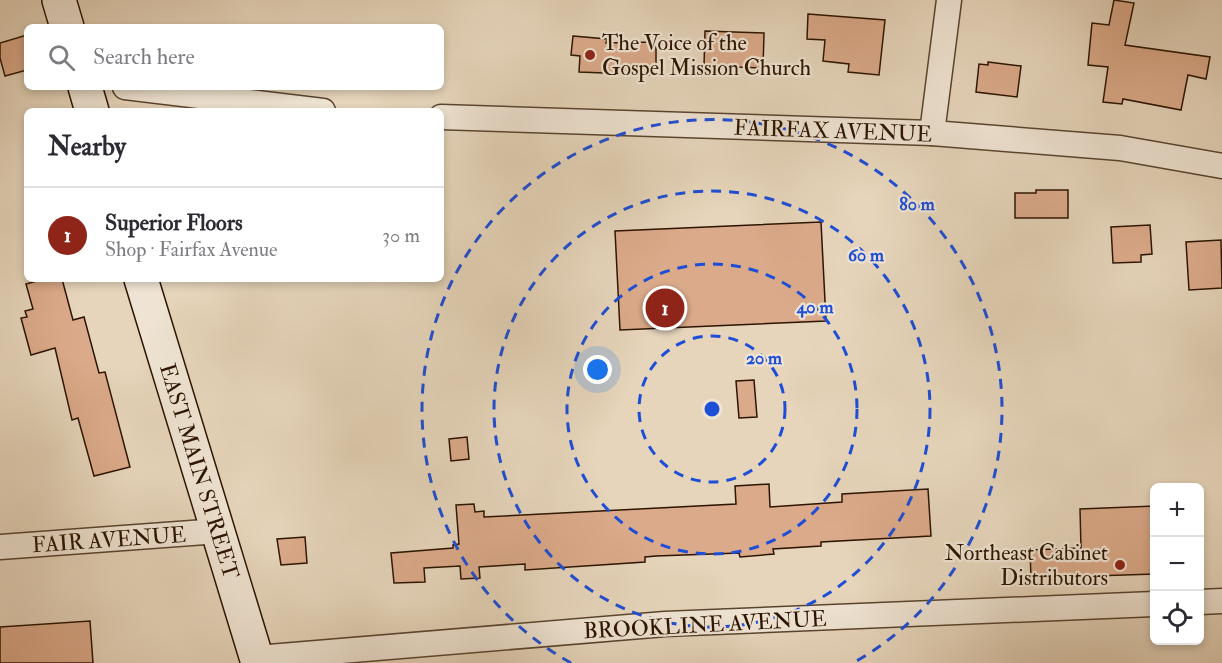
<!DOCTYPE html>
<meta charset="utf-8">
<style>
body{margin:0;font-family:"IM FELL Double Pica",serif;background:#f2f2f3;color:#2b2b33}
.controls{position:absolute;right:18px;bottom:18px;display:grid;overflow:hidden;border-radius:9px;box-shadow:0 3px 9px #0003}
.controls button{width:54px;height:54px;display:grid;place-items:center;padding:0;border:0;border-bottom:2px solid #e1e1e2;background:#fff;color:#2b2b33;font:30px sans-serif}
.you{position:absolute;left:598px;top:370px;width:21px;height:21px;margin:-15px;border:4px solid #fff;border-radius:50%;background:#1a73e8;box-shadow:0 0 0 9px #1a73e833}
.badge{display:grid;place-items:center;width:39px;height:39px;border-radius:50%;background:#8f2418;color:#fff;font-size:20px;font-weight:700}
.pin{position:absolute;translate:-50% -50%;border:3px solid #fff;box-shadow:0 2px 6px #0006}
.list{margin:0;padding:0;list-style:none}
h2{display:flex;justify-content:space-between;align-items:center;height:78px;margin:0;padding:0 24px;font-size:26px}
h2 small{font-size:20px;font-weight:400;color:#7c7c81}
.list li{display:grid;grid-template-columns:39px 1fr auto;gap:18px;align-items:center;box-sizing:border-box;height:96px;padding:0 24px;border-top:2px solid #e1e1e2}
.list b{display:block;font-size:22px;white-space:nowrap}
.list p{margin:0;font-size:20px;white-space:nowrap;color:#7c7c81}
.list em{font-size:20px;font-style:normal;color:#7c7c81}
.icon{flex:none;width:33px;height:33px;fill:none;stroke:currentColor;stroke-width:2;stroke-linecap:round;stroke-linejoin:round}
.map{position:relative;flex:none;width:1222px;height:663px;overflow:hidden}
.search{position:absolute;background:#fff;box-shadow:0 3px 9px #0003;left:24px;top:24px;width:420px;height:66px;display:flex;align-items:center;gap:15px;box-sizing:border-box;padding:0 21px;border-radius:9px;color:#7c7c81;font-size:22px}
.panel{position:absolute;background:#fff;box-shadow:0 3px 9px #0003;left:24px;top:108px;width:420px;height:174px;border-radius:9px}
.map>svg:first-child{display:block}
.building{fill:#dbaa8a;stroke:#2c1400;stroke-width:1.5}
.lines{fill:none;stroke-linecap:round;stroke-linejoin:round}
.minor-casing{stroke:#5a442f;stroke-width:27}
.secondary-casing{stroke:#2c1400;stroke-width:36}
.minor{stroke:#efe4d3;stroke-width:24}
.secondary{stroke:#efe4d3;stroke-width:33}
.ring{fill:none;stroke:#1d4ed8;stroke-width:3;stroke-dasharray:10 8}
.poi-dot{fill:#8f2418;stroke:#efe4d3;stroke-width:2}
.labels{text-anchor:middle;stroke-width:4.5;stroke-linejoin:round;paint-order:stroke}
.poi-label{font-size:22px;fill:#2c1400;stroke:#efe4d3;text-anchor:start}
.street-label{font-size:22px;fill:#2c1400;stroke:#efe4d3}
.centre{fill:#1d4ed8;stroke:#efe4d3;stroke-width:3}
.ring-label{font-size:18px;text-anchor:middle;font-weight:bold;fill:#1d4ed8;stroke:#efe4d3;stroke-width:4.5;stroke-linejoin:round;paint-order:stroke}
</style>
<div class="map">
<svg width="1222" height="663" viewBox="0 0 1222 663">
<rect width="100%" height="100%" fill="#e6d5bb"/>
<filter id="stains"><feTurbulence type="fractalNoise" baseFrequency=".00333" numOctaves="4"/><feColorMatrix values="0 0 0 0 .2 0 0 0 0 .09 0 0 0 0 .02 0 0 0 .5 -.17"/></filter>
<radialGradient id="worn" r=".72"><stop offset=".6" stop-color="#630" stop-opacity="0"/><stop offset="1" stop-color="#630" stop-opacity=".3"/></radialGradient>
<g class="building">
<polygon points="1114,0 1134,3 1125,45 1210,57 1206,79 1188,75 1181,110 1123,99 1122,104 1103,102 1108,67 1088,65 1092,23 1109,25"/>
<polygon points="808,14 885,20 879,75 848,72 849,64 823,61 825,40 807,39"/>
<polygon points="705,31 764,33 763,68 704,66"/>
<polygon points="27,35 27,70 5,76 0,58 0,43"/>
<polygon points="573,36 607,39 606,43 656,42 656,75 579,72 580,56 571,55"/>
<polygon points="988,62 1021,66 1017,97 976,92 979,64 988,65"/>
<polygon points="1036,190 1068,190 1068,218 1015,218 1015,193 1036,193"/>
<polygon points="821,222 826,321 620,330 615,231"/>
<polygon points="1150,225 1152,254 1141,255 1141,262 1113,263 1111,227"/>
<polygon points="1221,240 1222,288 1189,290 1186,242"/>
<polygon points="44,279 62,279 73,320 84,317 99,373 105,372 130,467 94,476 78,418 72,420 55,348 31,355 21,318 27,317 25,311 33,309 26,284"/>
<polygon points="754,380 757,417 739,418 736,381"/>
<polygon points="467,437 469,459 451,461 449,439"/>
<polygon points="769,484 770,507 842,502 842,494 928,489 931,536 821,542 821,546 773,549 774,554 740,557 739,553 656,556 645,557 645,562 525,570 525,564 479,567 480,578 461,579 460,566 424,568 425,582 394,583 391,553 453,548 453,545 459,544 456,505 474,504 475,512 484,511 484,517 736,504 735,486"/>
<polygon points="1155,506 1155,574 1031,578 1030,550 1081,548 1080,509"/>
<polygon points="305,537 307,563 281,565 277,539"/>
<polygon points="90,621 93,663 0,663 0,627"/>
</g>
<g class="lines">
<g class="minor-casing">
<g id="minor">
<polyline points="125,87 323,111"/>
<polyline points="441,117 932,133 1120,148 1222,166"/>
<polyline points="932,133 949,0"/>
<polyline points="0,547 219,531"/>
<polyline points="1200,602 1222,601"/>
<polyline points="257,658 665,624 1154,604"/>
</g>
</g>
<g class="secondary-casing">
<g id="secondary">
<polyline points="59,0 67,27"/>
<polyline points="85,87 92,111"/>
<polyline points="141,279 258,663"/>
</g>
</g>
<use href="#minor" class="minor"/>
<use href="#secondary" class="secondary"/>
</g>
<g class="ring">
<circle cx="712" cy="409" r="73"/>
<circle cx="712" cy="409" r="145"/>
<circle cx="712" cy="409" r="218"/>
<path d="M571 663A290 290 0 1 1 853 663"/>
</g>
<g class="poi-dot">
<circle cx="590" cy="55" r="6"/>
<circle cx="1120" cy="565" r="6"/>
</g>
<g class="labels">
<g class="poi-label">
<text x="602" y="50">The Voice of the<tspan x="602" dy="25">Gospel Mission Church</tspan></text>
<text x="1108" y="560" text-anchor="end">Northeast Cabinet<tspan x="1108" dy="25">Distributors</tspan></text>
</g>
<g class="street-label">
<text transform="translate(833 130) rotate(2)" y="8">FAIRFAX AVENUE</text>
<text transform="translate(200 471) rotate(73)" y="8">EAST MAIN STREET</text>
<text transform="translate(109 539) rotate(-4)" y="8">FAIR AVENUE</text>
<text transform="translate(705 624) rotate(-3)" y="8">BROOKLINE AVENUE</text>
</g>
</g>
<circle cx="712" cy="409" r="9" class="centre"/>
<g class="ring-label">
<text x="917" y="210">80 m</text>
<text x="866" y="261">60 m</text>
<text x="815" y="313">40 m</text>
<text x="764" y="364">20 m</text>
</g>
<rect width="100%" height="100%" filter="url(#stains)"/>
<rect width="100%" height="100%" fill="url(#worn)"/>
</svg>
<div class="controls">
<button>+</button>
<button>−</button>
<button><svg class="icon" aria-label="locate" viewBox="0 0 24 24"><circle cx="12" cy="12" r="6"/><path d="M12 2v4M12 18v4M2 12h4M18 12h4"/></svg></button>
</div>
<div class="you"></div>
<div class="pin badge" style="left:665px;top:308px">1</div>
<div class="search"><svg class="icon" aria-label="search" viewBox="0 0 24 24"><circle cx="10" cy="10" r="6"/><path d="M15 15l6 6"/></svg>Search here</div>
<section class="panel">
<h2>Nearby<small></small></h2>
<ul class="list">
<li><span class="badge">1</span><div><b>Superior Floors</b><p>Shop · Fairfax Avenue</p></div><em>30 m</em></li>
</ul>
</section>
</div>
